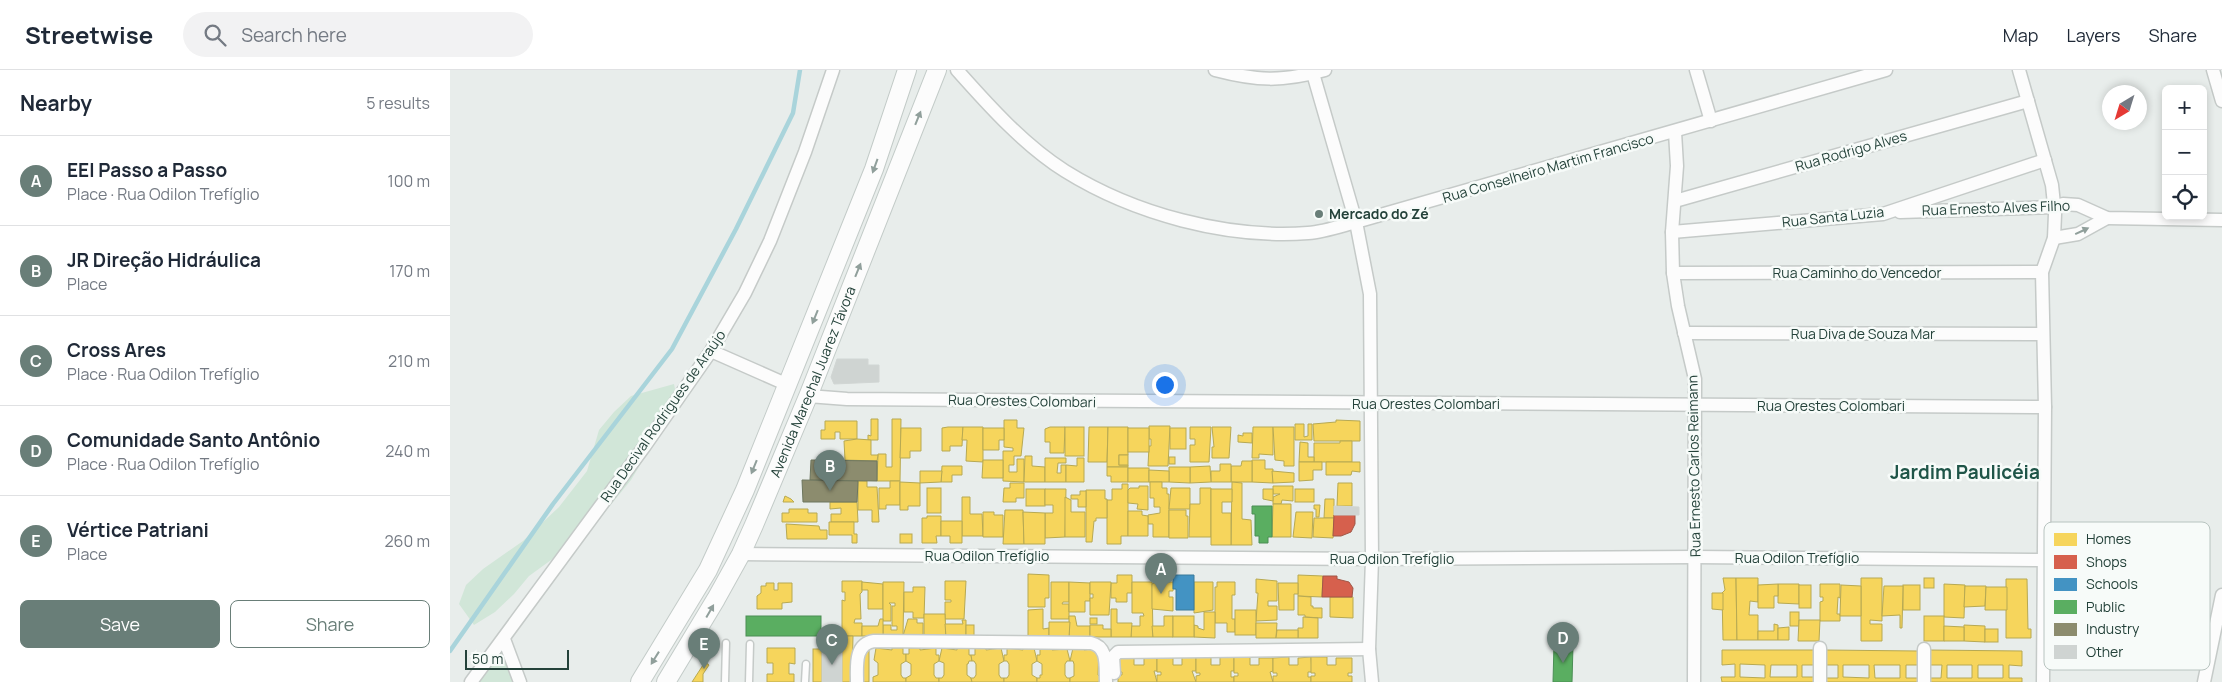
<!DOCTYPE html>
<meta charset="utf-8">
<style>
body{margin:0;font-family:Manrope,sans-serif;background:#f2f2f3;color:#1f2937}
.controls{position:absolute;right:15px;top:15px;display:grid;overflow:hidden;border-radius:8px;box-shadow:0 2px 8px #0003}
.controls button{width:45px;height:45px;display:grid;place-items:center;padding:0;border:0;border-bottom:1px solid #e0e1e3;background:#fff;color:#1f2937;font:25px sans-serif}
.compass{position:absolute;left:1652px;top:15px;width:45px;height:45px;border-radius:50%;background:#fff;box-shadow:0 2px 8px #0003;rotate:218deg}
.scale{position:absolute;left:15px;bottom:12px;width:104px;box-sizing:border-box;padding-left:5px;border:2px solid #24423a;border-top:0;font-size:14px;line-height:18px;white-space:nowrap;color:#24423a;-webkit-text-stroke:4px #f7fbf9;paint-order:stroke}
.you{position:absolute;left:714px;top:314px;width:18px;height:18px;margin:-12px;border:4px solid #fff;border-radius:50%;background:#1a73e8;box-shadow:0 0 0 8px #1a73e833}
.badge{display:grid;place-items:center;width:32px;height:32px;border-radius:50%;background:#697e78;color:#fff;font-size:16px;font-weight:700}
.pin{position:absolute;translate:-50% -41px;filter:drop-shadow(0 1px 2px #0008)}
.pin::after{content:'';position:absolute;top:26px;width:18px;height:15px;background:inherit;clip-path:polygon(0 0,100% 0,50% 100%)}
.list{margin:0;padding:0;list-style:none}
h2{display:flex;justify-content:space-between;align-items:center;height:65px;margin:0;padding:0 20px;font-size:21px}
h2 small{font-size:16px;font-weight:400;color:#747a83}
.list li{display:grid;grid-template-columns:32px 1fr auto;gap:15px;align-items:center;box-sizing:border-box;height:90px;padding:0 20px;border-top:1px solid #e0e1e3}
.list b{display:block;font-size:19px;white-space:nowrap}
.list p{margin:0;font-size:16px;white-space:nowrap;color:#747a83}
.list em{font-size:16px;font-style:normal;color:#747a83}
.actions{display:flex;gap:10px;padding:15px 20px}
.actions a{flex:1;padding:11px 0;border:1px solid #697e78;border-radius:8px;text-align:center;font-size:18px;color:#697e78}
.actions .main{background:#697e78;color:#fff}
.icon{flex:none;width:28px;height:28px;fill:none;stroke:currentColor;stroke-width:2;stroke-linecap:round;stroke-linejoin:round}
.map{position:relative;flex:none;width:1772px;height:612px;overflow:hidden}
header{display:flex;align-items:center;gap:30px;box-sizing:border-box;height:70px;padding:0 25px;background:#fff;border-bottom:1px solid #e0e1e3}
header strong{font-size:24px}
nav{display:flex;gap:28px;margin-inline-start:auto;font-size:18px}
.search{width:350px;height:45px;background:#f2f2f3;display:flex;align-items:center;gap:12px;box-sizing:border-box;padding:0 18px;border-radius:28px;color:#747a83;font-size:19px}
main{display:flex}
aside{flex:1;background:#fff}
.map>svg:first-child{display:block}
.green{fill:#d1e6d8}
.homes{fill:#f6d55c;stroke:#b7a952;fill-rule:evenodd}
.shops{fill:#d6604d;stroke:#a15747}
.schools{fill:#4393c3;stroke:#3a7b9a}
.public{fill:#5aae61;stroke:#4a8e55}
.industry{fill:#8c8c6e;stroke:#6d765e}
.lines{fill:none;stroke-linecap:round;stroke-linejoin:round}
.stream{stroke:#a9d4db;stroke-width:4.5}
.building{fill:#cfd4d2;stroke:#d1d6d4}
.lane-casing{stroke:#c5cac8;stroke-width:9}
.street-casing{stroke:#c5cac8;stroke-width:15}
.secondary-casing{stroke:#c3cbc8;stroke-width:20}
.lane{stroke:#fcfcfc;stroke-width:6}
.street{stroke:#fcfcfc;stroke-width:12}
.secondary{stroke:#fcfcfc;stroke-width:18}
.oneway{fill:#909f9b}
.poi-dot{fill:#697e78;stroke:#f7fbf9;stroke-width:2}
.labels{text-anchor:middle;stroke-width:5;stroke-linejoin:round;paint-order:stroke}
.street-label{font-size:14px;fill:#24423a;stroke:#f7fbf9}
.poi-label{font-size:14px;font-weight:bold;fill:#24423a;stroke:#f7fbf9;text-anchor:start}
.district-label{font-size:19px;font-weight:bold;fill:#1f5548;stroke:#f7fbf9}
.key{fill:#f7fbf9;stroke:#b8c4c0;stroke-width:1}
.key-label{font-size:14px;fill:#24423a}
</style>
<header>
<strong>Streetwise</strong>
<div class="search"><svg class="icon" aria-label="search" viewBox="0 0 24 24"><circle cx="10" cy="10" r="6"/><path d="M15 15l6 6"/></svg>Search here</div>
<nav><a>Map</a><a>Layers</a><a>Share</a></nav>
</header>
<main>
<aside>
<h2>Nearby<small>5 results</small></h2>
<ul class="list">
<li><span class="badge">A</span><div><b>EEI Passo a Passo</b><p>Place · Rua Odilon Trefíglio</p></div><em>100 m</em></li>
<li><span class="badge">B</span><div><b>JR Direção Hidráulica</b><p>Place</p></div><em>170 m</em></li>
<li><span class="badge">C</span><div><b>Cross Ares</b><p>Place · Rua Odilon Trefíglio</p></div><em>210 m</em></li>
<li><span class="badge">D</span><div><b>Comunidade Santo Antônio</b><p>Place · Rua Odilon Trefíglio</p></div><em>240 m</em></li>
<li><span class="badge">E</span><div><b>Vértice Patriani</b><p>Place</p></div><em>260 m</em></li>
</ul>
<div class="actions"><a class="main">Save</a><a>Share</a></div>
</aside>
<div class="map">
<svg width="1772" height="612" viewBox="0 0 1772 612">
<rect width="100%" height="100%" fill="#e8edeb"/>
<g class="green">
<polygon points="224,314 228,335 200,371 193,390 181,410 137,464 79,506 64,524 45,542 24,555 9,534 16,515 33,499 73,471 109,437 137,401 149,360 164,342 181,326"/>
<polygon points="51,577 63,612 24,612"/>
</g>
<g class="homes">
<polygon points="421,349 428,349 428,370 418,370 418,365 421,366"/>
<polygon points="442,349 451,349 450,411 427,411 428,384 436,384 436,397 442,397"/>
<polygon points="554,350 567,350 567,358 574,358 571,386 564,386 564,395 559,395 559,402 567,402 567,389 574,389 574,412 553,411 553,381 563,381 563,378 554,377"/>
<polygon points="886,350 910,351 910,371 864,371 863,354 886,352"/>
<polygon points="375,351 407,351 407,369 390,369 390,362 385,362 385,369 371,369 371,360 375,360"/>
<polygon points="845,354 854,354 854,367 858,366 858,354 862,354 862,370 845,370"/>
<polygon points="699,356 720,356 718,396 698,396 699,376 701,376 701,369 699,369"/>
<polygon points="498,357 513,357 512,376 500,376 500,381 492,381 492,358"/>
<polygon points="513,357 533,357 533,392 516,391 517,370 512,370"/>
<polygon points="600,357 615,357 614,383 600,383 600,372 595,372 595,359"/>
<rect x="615" y="357" width="19" height="29"/>
<polygon points="639,357 658,357 657,392 638,392"/>
<polygon points="658,357 678,357 678,385 669,385 669,395 678,395 678,397 657,397"/>
<polygon points="740,357 761,357 759,392 740,392 740,375 745,375 745,369 740,369"/>
<polygon points="762,357 781,357 779,388 762,388 762,377 764,377"/>
<polygon points="803,357 823,357 823,385 809,384 809,388 802,388"/>
<polygon points="823,357 844,357 844,396 834,396 834,391 825,390"/>
<polygon points="451,358 471,358 471,381 460,381 460,388 450,388"/>
<polygon points="533,358 554,358 554,370 549,370 549,380 533,380"/>
<rect x="678" y="358" width="21" height="24"/>
<rect x="720" y="358" width="16" height="21"/>
<polygon points="793,363 802,363 802,373 788,372 788,365 793,366"/>
<polygon points="407,369 421,370 421,385 428,385 427,391 395,390 394,371"/>
<polygon points="890,371 902,371 902,392 864,392 864,373 890,373"/>
<polygon points="850,372 858,373 858,387 864,387 864,392 849,392"/>
<rect x="669" y="385" width="9" height="10"/>
<polygon points="575,386 582,386 582,396 595,397 595,412 574,412"/>
<rect x="719" y="387" width="6" height="7"/>
<polygon points="595,388 616,388 616,393 608,393 607,403 611,403 611,395 616,395 616,412 595,412"/>
<polygon points="627,388 634,388 634,412 616,412 616,395 627,396"/>
<polygon points="533,390 553,390 553,408 532,408"/>
<polygon points="815,390 815,399 823,399 823,413 802,412 802,390"/>
<polygon points="792,391 802,391 802,412 781,412 781,396 791,396"/>
<polygon points="849,392 872,392 872,400 863,400 863,410 849,411"/>
<polygon points="876,392 910,392 910,402 902,401 901,405 876,405"/>
<polygon points="770,394 781,394 781,412 761,412 761,401 770,401"/>
<polygon points="492,396 512,396 512,405 502,405 502,412 491,412"/>
<polygon points="760,396 761,412 740,413 740,397"/>
<polygon points="657,397 678,397 678,412 661,412 661,406 657,406"/>
<polygon points="719,397 740,397 740,413 719,412"/>
<rect x="678" y="398" width="21" height="14"/>
<polygon points="699,400 719,401 719,412 699,412"/>
<polygon points="470,401 492,401 491,412 470,413"/>
<polygon points="822,401 844,403 844,412 823,413"/>
<polygon points="408,411 417,411 417,417 427,417 429,452 422,452 422,440 408,440"/>
<polygon points="440,411 450,411 450,435 436,435 436,439 429,439 429,418 440,418"/>
<polygon points="450,412 470,413 470,436 458,436 458,440 450,440"/>
<polygon points="700,412 712,412 712,418 717,418 717,424 719,424 719,467 703,467 703,454 698,454 698,445 710,443 710,437 704,437 704,428 700,428"/>
<polygon points="782,412 792,413 792,449 801,450 802,475 781,475"/>
<polygon points="560,413 574,413 574,428 566,428 566,432 553,432 554,418 560,418"/>
<polygon points="888,413 902,413 902,436 887,436"/>
<polygon points="672,414 678,414 678,466 671,466 671,474 657,474 657,430 662,430 662,419 672,419"/>
<polygon points="689,416 698,416 698,440 687,439 688,434 678,433 678,420 680,418 689,418"/>
<polygon points="823,416 843,416 843,431 832,430 831,434 823,434 823,427 830,424 823,424"/>
<rect x="477" y="418" width="14" height="25"/>
<polygon points="721,418 740,418 740,439 719,439"/>
<polygon points="750,418 761,418 761,467 739,467 740,434 750,434"/>
<rect x="576" y="419" width="19" height="17"/>
<polygon points="595,419 616,419 615,467 595,468 595,443 603,443 603,435 595,435"/>
<polygon points="761,419 782,419 782,432 772,432 772,443 781,443 781,475 761,475"/>
<polygon points="813,419 823,419 823,431 813,429"/>
<rect x="845" y="419" width="19" height="13"/>
<polygon points="636,420 655,420 655,429 657,429 657,448 646,448 646,451 644,451 642,472 636,472"/>
<polygon points="630,421 636,421 636,437 628,437 628,429 621,429 621,425 630,425"/>
<polygon points="335,426 341,429 344,432 333,432"/>
<polygon points="512,427 520,427 520,444 532,444 533,466 512,466"/>
<polygon points="615,427 621,430 621,442 635,442 635,467 615,467"/>
<polygon points="875,429 884,429 884,448 874,448"/>
<polygon points="380,432 407,432 408,452 381,452 381,444 391,444 391,438 380,439"/>
<polygon points="823,434 841,434 841,467 822,467"/>
<polygon points="864,435 870,435 869,447 866,447 866,439 864,439"/>
<polygon points="339,439 358,439 358,443 367,443 367,452 332,452 332,443 339,443"/>
<polygon points="555,440 573,440 574,474 553,474"/>
<polygon points="719,440 736,440 736,446 738,446 738,468 719,468"/>
<polygon points="678,441 692,441 692,445 698,446 698,466 678,466"/>
<polygon points="533,442 544,442 544,445 553,445 553,467 533,467"/>
<polygon points="573,442 595,443 595,474 574,474"/>
<polygon points="846,442 863,442 862,468 843,467"/>
<polygon points="477,446 491,446 491,466 486,466 487,473 472,473 472,448 477,448"/>
<polygon points="864,448 884,448 883,468 863,467"/>
<polygon points="491,451 512,451 512,473 500,473 500,466 491,466"/>
<polygon points="379,452 404,452 404,464 407,464 407,473 402,473 402,465 379,465"/>
<polygon points="336,454 369,456 370,460 377,460 377,469 337,469"/>
<rect x="450" y="464" width="12" height="9"/>
<polygon points="578,504 599,505 599,528 595,528 595,537 578,537"/>
<polygon points="667,505 682,505 682,523 677,523 677,532 666,532 666,528 661,528 661,513 667,513"/>
<polygon points="848,505 873,506 872,527 848,526"/>
<polygon points="1273,508 1286,508 1287,570 1273,570 1272,523 1275,520"/>
<polygon points="1286,508 1308,508 1308,532 1300,531 1299,545 1308,545 1308,570 1287,570"/>
<polygon points="1411,508 1432,508 1432,551 1420,550 1420,554 1432,554 1432,571 1411,571"/>
<rect x="1474" y="508" width="10" height="10"/>
<polygon points="806,509 827,511 827,531 818,531 818,536 827,536 827,550 806,551 808,523 806,523"/>
<polygon points="1556,509 1577,509 1578,559 1581,559 1581,568 1556,568"/>
<polygon points="392,511 412,511 412,522 410,524 411,549 405,549 404,553 412,553 412,566 392,566 392,530 395,531 395,522 392,522"/>
<polygon points="495,511 516,511 514,549 495,549 495,532 501,532 501,530 495,530"/>
<polygon points="412,512 433,514 433,539 418,539 418,520 412,520"/>
<polygon points="433,512 454,512 453,566 433,566 433,555 441,555 441,560 447,560 447,556 442,556 442,536 445,536 445,533 439,533 441,535 441,551 433,551"/>
<polygon points="601,512 619,512 619,532 613,532 612,534 619,534 619,549 601,549"/>
<polygon points="619,512 640,513 640,531 635,531 635,542 619,542"/>
<polygon points="640,512 661,512 659,545 640,545 640,528 643,528 643,524 640,524"/>
<polygon points="682,512 702,512 703,567 681,567 681,556 690,556 690,546 694,546 693,543 682,543"/>
<polygon points="706,512 723,512 723,521 719,521 719,527 723,527 723,541 702,539 702,514"/>
<polygon points="744,512 763,512 763,540 744,543"/>
<polygon points="767,512 785,512 785,525 782,525 782,549 785,549 785,562 777,562 777,553 765,553 765,517 767,517"/>
<polygon points="316,513 324,513 324,520 328,520 328,513 342,513 342,532 332,533 332,539 307,539 307,526 311,523 311,516 316,516"/>
<polygon points="828,513 848,513 848,524 844,524 844,540 829,540"/>
<polygon points="1328,514 1349,514 1349,534 1328,533"/>
<polygon points="1328,514 1328,526 1324,526 1324,538 1308,538 1308,515"/>
<polygon points="1370,514 1390,514 1390,528 1388,527 1387,544 1390,544 1390,551 1370,551 1370,532 1373,531 1373,527 1370,527"/>
<polygon points="1494,514 1515,515 1514,548 1494,547"/>
<rect x="1349" y="515" width="12" height="23"/>
<polygon points="1391,515 1411,516 1411,546 1390,546"/>
<rect x="1453" y="515" width="17" height="25"/>
<polygon points="1434,516 1453,516 1452,558 1450,558 1450,545 1432,546"/>
<polygon points="1515,516 1536,516 1535,536 1514,537"/>
<polygon points="463,517 475,517 474,548 463,548 463,542 454,542 454,522 463,522"/>
<polygon points="1536,517 1557,517 1557,540 1535,540"/>
<polygon points="1262,523 1273,523 1273,540 1262,539"/>
<polygon points="848,526 861,527 861,536 863,536 863,538 872,538 872,548 855,547 855,545 848,545"/>
<polygon points="880,527 903,527 903,548 880,547"/>
<polygon points="593,539 593,559 599,558 599,567 578,567 578,540"/>
<polygon points="661,539 667,539 667,553 682,553 681,567 661,567"/>
<rect x="785" y="540" width="21" height="25"/>
<polygon points="754,542 765,542 765,568 744,567 744,555 748,556 748,558 754,560"/>
<rect x="1340" y="542" width="9" height="14"/>
<polygon points="474,544 495,544 496,567 474,567"/>
<polygon points="619,546 625,546 627,556 640,556 640,567 619,567"/>
<polygon points="714,546 723,546 723,567 703,567 702,556 714,556"/>
<rect x="723" y="546" width="21" height="21"/>
<rect x="1474" y="546" width="20" height="25"/>
<polygon points="853,547 868,548 868,568 848,568 848,558 853,558"/>
<rect x="640" y="548" width="7" height="6"/>
<polygon points="430,549 433,549 433,566 412,566 412,556 428,556"/>
<polygon points="458,549 467,549 467,553 473,553 473,567 453,566"/>
<polygon points="512,550 516,550 516,567 496,567 495,554 513,554"/>
<polygon points="1349,550 1370,550 1369,571 1348,571"/>
<polygon points="599,552 620,552 619,567 599,567"/>
<polygon points="806,553 827,553 826,568 806,568"/>
<polygon points="1324,554 1328,555 1328,570 1308,570 1308,561 1324,561"/>
<rect x="516" y="555" width="8" height="12"/>
<polygon points="640,555 653,555 653,559 661,559 661,567 640,567"/>
<polygon points="1514,555 1535,556 1535,572 1514,571"/>
<polygon points="1494,556 1514,557 1514,571 1494,571"/>
<polygon points="1339,557 1339,570 1328,570 1328,558"/>
<rect x="1535" y="559" width="13" height="13"/>
<polygon points="827,560 848,560 848,568 826,568"/>
<polygon points="392,566 403,566 402,612 392,612"/>
<polygon points="317,578 345,578 345,594 339,593 339,604 344,604 344,612 317,612 317,604 323,604 323,593 317,593"/>
<polygon points="426,578 442,580 442,578 453,578 453,584 456,584 456,591 451,594 451,605 453,608 456,608 456,612 423,612 423,607 428,605 428,593 424,590"/>
<polygon points="459,578 470,578 470,580 486,578 486,585 489,585 489,591 484,594 484,605 486,608 489,608 489,612 456,612 456,608 461,605 461,594 456,591 456,584 459,584"/>
<polygon points="492,578 507,580 507,578 519,578 519,585 521,585 522,591 519,591 518,594 517,594 517,605 521,608 522,612 489,612 489,608 492,608 494,605 494,593 489,591"/>
<polygon points="525,578 536,578 536,580 551,578 554,591 549,594 549,605 551,608 554,608 554,612 522,612 521,608 524,608 526,605 526,594 524,591 522,591 521,585 525,585"/>
<polygon points="557,578 573,580 573,578 584,578 587,591 582,594 582,605 587,608 587,612 554,612 554,608 557,608 559,605 559,594 557,591 554,591 554,585 557,585"/>
<polygon points="590,578 602,578 602,580 617,579 620,591 617,591 615,594 615,605 617,608 620,608 620,612 587,612 587,608 590,608 590,605 592,605 592,594 587,591 587,585 590,585"/>
<polygon points="623,578 634,578 634,580 649,578 648,605 652,608 652,612 620,612 620,608 624,606 624,594 623,591 620,591"/>
<rect x="363" y="579" width="9" height="33"/>
<rect x="413" y="580" width="6" height="32"/>
<path d="M1272,580H1365V595H1352V607H1365V612H1272L1271,607H1285V594L1272,595ZM1290,594L1315,595V608L1290,607ZM1321,595H1347V607H1320Z"/>
<path d="M1375,580L1468,581V595H1456V608H1468V612H1375V608H1388V595H1375ZM1393,595H1419V608L1393,607ZM1424,595H1450V608H1425Z"/>
<path d="M1478,580L1572,581V596L1559,595V608H1572V612H1478V608H1491L1492,595H1478ZM1497,595H1522V608H1497ZM1528,595H1553V608H1528Z"/>
<polygon points="668,587 684,587 684,595 694,595 694,587 707,587 707,601 704,601 707,612 668,612 668,605 672,605 672,602 669,602"/>
<polygon points="707,587 723,587 723,595 732,595 732,587 746,587 746,601 742,601 746,612 707,612 707,605 711,605 711,602 707,602"/>
<polygon points="746,587 761,587 761,595 770,595 770,587 784,587 784,601 781,601 781,607 784,607 784,612 746,612 746,606 750,605 750,603 746,603"/>
<polygon points="784,587 800,587 800,595 809,595 809,588 823,588 823,601 820,602 823,612 784,612 784,606 788,606 788,603 784,603"/>
<polygon points="839,587 839,595 848,595 848,588 861,587 862,602 858,602 858,607 861,607 861,612 823,612 823,606 827,606 827,603 823,603 823,588"/>
<polygon points="861,587 877,587 877,595 886,595 886,588 902,588 902,603 898,603 898,606 902,606 902,612 861,612 861,606 865,606 865,603 861,603"/>
<polygon points="255,592 259,595 253,604 253,612 242,612"/>
</g>
<g class="shops">
<polygon points="884,445 905,445 905,454 901,462 891,466 883,466"/>
<polygon points="873,506 887,506 887,509 899,512 903,518 902,527 872,527"/>
</g>
<polygon class="schools" points="723,505 744,505 744,540 726,540 726,519 723,519"/>
<g class="public">
<polygon points="802,436 822,436 822,467 818,467 818,473 809,473 809,466 805,466 805,444 802,444"/>
<rect x="296" y="546" width="75" height="20"/>
<polygon points="1104,574 1123,575 1122,612 1103,612"/>
</g>
<g class="industry">
<polygon points="361,390 427,391 427,411 360,410"/>
<polygon points="352,410 408,411 407,432 353,432"/>
</g>
<g class="lines">
<polyline class="stream" points="0,581 103,434 222,279 286,159 343,43 350,0"/>
</g>
<g class="building">
<polygon points="387,289 418,289 418,295 429,295 429,312 384,314 381,307"/>
<polygon points="884,436 909,437 909,445 884,445"/>
<rect x="372" y="566" width="20" height="46"/>
</g>
<g class="lines">
<g class="lane-casing">
<g id="lane">
<polyline points="275,612 276,573"/>
<polyline points="299,612 300,574"/>
<polyline points="355,612 356,594"/>
</g>
</g>
<g class="street-casing">
<g id="street">
<path d="M507,0C539,36 574,75 615,101C684,144 777,169 858,163C874,162 891,156 906,152L1436,0"/>
<path d="M765,0C807,11 832,12 875,0"/>
<polyline points="862,0 906,152 920,224 922,489 919,579 922,612"/>
<polyline points="1246,0 1261,51"/>
<polyline points="1569,0 1602,115 1605,144 1604,168 1592,202 1595,337 1593,612"/>
<polyline points="1763,0 1772,31"/>
<polyline points="1225,62 1227,96 1222,162 1223,203 1228,236 1245,309 1244,612"/>
<polyline points="1225,131 1578,31"/>
<polyline points="1450,142 1604,137 1613,134 1628,135 1657,148 1772,150"/>
<polyline points="1222,162 1433,144 1595,90"/>
<polyline points="1604,168 1628,164 1657,148"/>
<polyline points="1223,203 1592,202"/>
<polyline points="1234,263 1592,264"/>
<polyline points="261,281 338,315"/>
<polyline points="358,326 397,329 1595,337"/>
<polyline points="291,484 922,489 1245,487 1593,490"/>
<polyline points="54,569 70,612"/>
<polyline points="1370,578 1370,612"/>
<polyline points="1474,579 1474,612"/>
<polyline points="664,603 663,587 668,582 919,579"/>
<polyline points="21,612 194,377 261,281 295,223 320,171 355,82 383,0"/>
<path d="M407,612C407,596 404,574 424,571L641,573C659,577 655,597 656,612"/>
<polyline points="1754,612 1772,525"/>
</g>
</g>
<g class="secondary-casing">
<g id="secondary">
<polyline points="190,612 258,500 295,420 424,99 457,0"/>
<path id="s1" d="M216,612L266,529L291,484L304,455L359,324L487,0"/>
</g>
</g>
<use href="#lane" class="lane"/>
<use href="#street" class="street"/>
<use href="#secondary" class="secondary"/>
</g>
<defs><path id="oneway-solid" d="M-6-.8H1V-3.2L6.5 0L1 3.2V.8H-6Z" transform="scale(1.25)"/></defs>
<g class="oneway">
<use href="#oneway-solid" transform="translate(468 48) rotate(-68)"/>
<use href="#oneway-solid" transform="translate(425 96) rotate(110)"/>
<use href="#oneway-solid" transform="translate(1632 161) rotate(-25)"/>
<use href="#oneway-solid" transform="translate(408 200) rotate(-68)"/>
<use href="#oneway-solid" transform="translate(365 247) rotate(112)"/>
<use href="#oneway-solid" transform="translate(304 397) rotate(112)"/>
<use href="#oneway-solid" transform="translate(260 541) rotate(-60)"/>
<use href="#oneway-solid" transform="translate(205 588) rotate(122)"/>
</g>
<circle class="poi-dot" cx="869" cy="144" r="5"/>
<g class="labels">
<g class="street-label">
<text transform="translate(1401 81) rotate(-16)" y="5">Rua Rodrigo Alves</text>
<text transform="translate(1098 98) rotate(-16)" y="5">Rua Conselheiro Martim Francisco</text>
<text transform="translate(1546 138) rotate(-2)" y="5">Rua Ernesto Alves Filho</text>
<text transform="translate(1383 147) rotate(-6)" y="5">Rua Santa Luzia</text>
<text x="1407" y="208">Rua Caminho do Vencedor</text>
<text x="1413" y="269">Rua Diva de Souza Mar</text>
<text dy="5" stroke="none"><textPath href="#s1" startOffset="335">Avenida Marechal Juarez Távora</textPath></text>
<text transform="translate(572 331) rotate(1)" y="5">Rua Orestes Colombari</text>
<text x="976" y="339">Rua Orestes Colombari</text>
<text x="1381" y="341">Rua Orestes Colombari</text>
<text transform="translate(213 346) rotate(-55)" y="5">Rua Decival Rodrigues de Araújo</text>
<text transform="translate(1244 396) rotate(-91)" y="5">Rua Ernesto Carlos Reimann</text>
<text x="537" y="491">Rua Odilon Trefíglio</text>
<text x="1347" y="493">Rua Odilon Trefíglio</text>
<text x="942" y="494">Rua Odilon Trefíglio</text>
</g>
<g class="poi-label">
<text x="879" y="149">Mercado do Zé</text>
</g>
<g class="district-label">
<text x="1515" y="409">Jardim Paulicéia</text>
</g>
</g>
<rect x="1594" y="452" width="166" height="148" rx="8" class="key"/>
<rect x="1604" y="463" width="23" height="13" fill="#f6d55c"/>
<rect x="1604" y="485" width="23" height="14" fill="#d6604d"/>
<rect x="1604" y="508" width="23" height="13" fill="#4393c3"/>
<rect x="1604" y="530" width="23" height="14" fill="#5aae61"/>
<rect x="1604" y="553" width="23" height="13" fill="#8c8c6e"/>
<rect x="1604" y="575" width="23" height="14" fill="#cfd4d2"/>
<g class="key-label">
<text x="1636" y="474">Homes</text>
<text x="1636" y="497">Shops</text>
<text x="1636" y="519">Schools</text>
<text x="1636" y="542">Public</text>
<text x="1636" y="564">Industry</text>
<text x="1636" y="587">Other</text>
</g>
</svg>
<div class="controls">
<button>+</button>
<button>−</button>
<button><svg class="icon" aria-label="locate" viewBox="0 0 24 24"><circle cx="12" cy="12" r="6"/><path d="M12 2v4M12 18v4M2 12h4M18 12h4"/></svg></button>
</div>
<svg class="compass" viewBox="-18 -18 36 36"><path d="M0-13l5 13h-10z" fill="#e53935"/><path d="M0 13l5-13h-10z" fill="#747a83"/></svg>
<div class="scale">50 m</div>
<div class="you"></div>
<div class="pin badge" style="left:711px;top:524px">A</div>
<div class="pin badge" style="left:380px;top:421px">B</div>
<div class="pin badge" style="left:382px;top:595px">C</div>
<div class="pin badge" style="left:1113px;top:593px">D</div>
<div class="pin badge" style="left:254px;top:599px">E</div>
</div>
</main>
